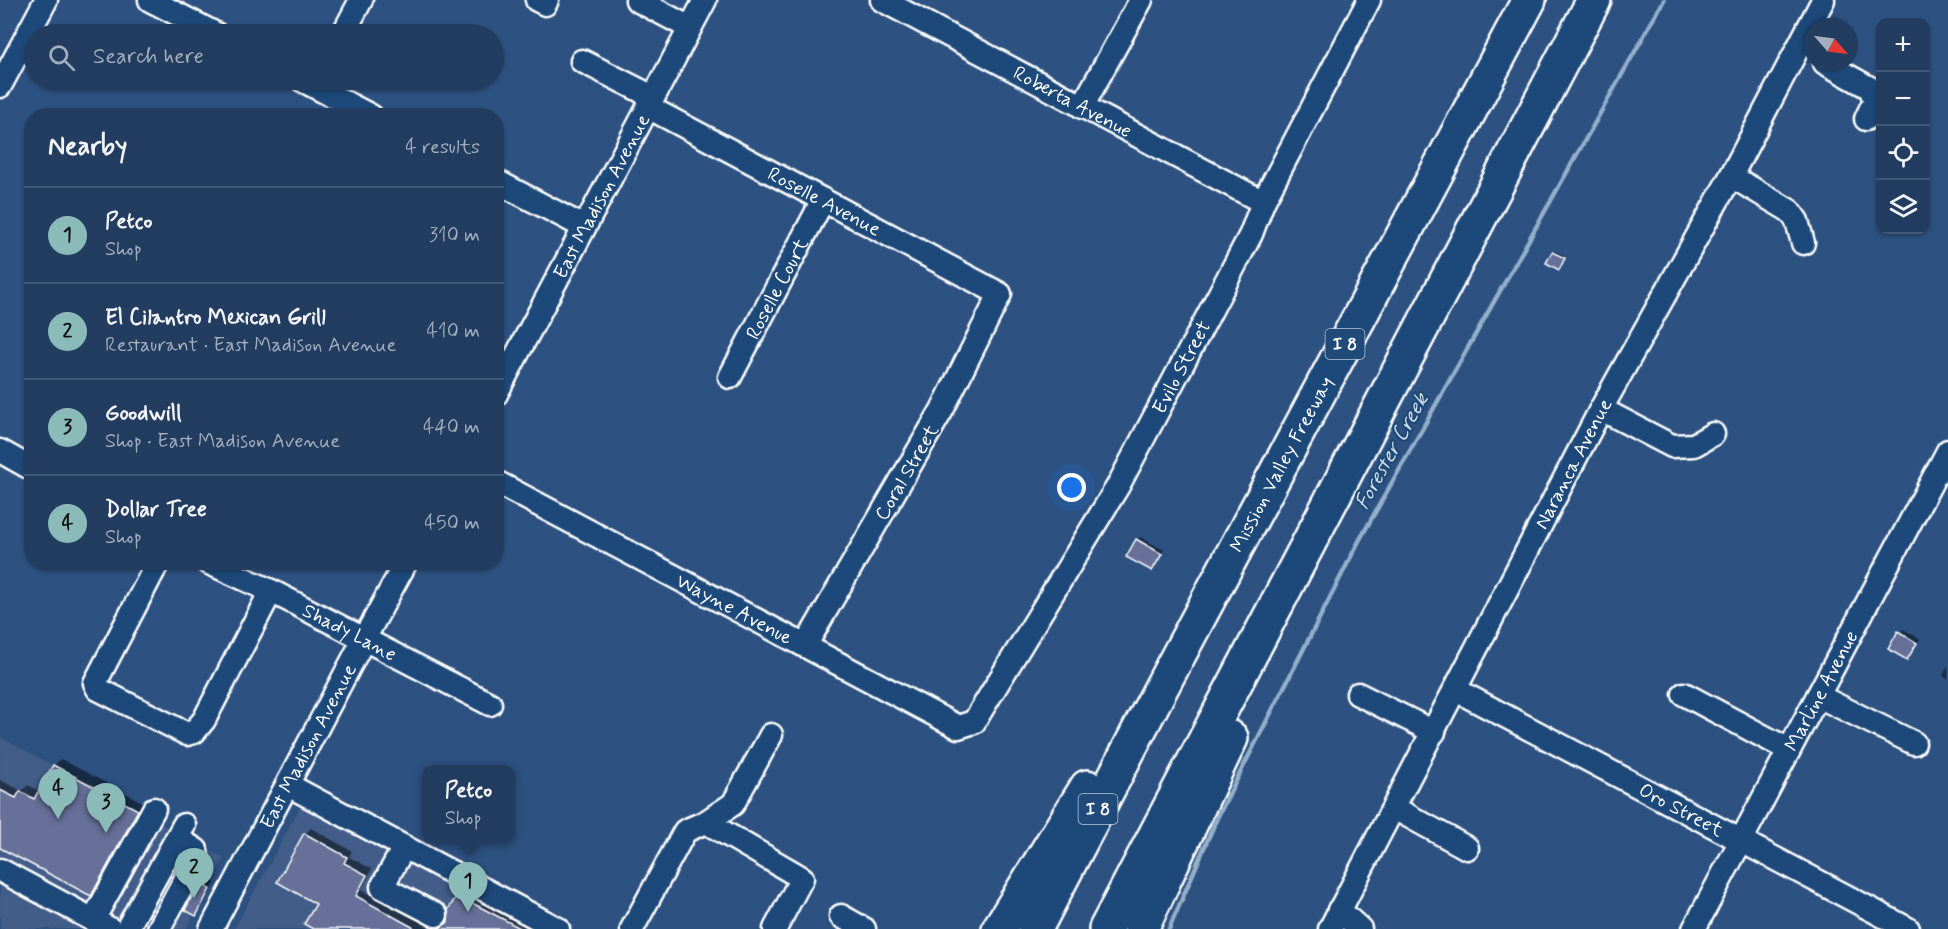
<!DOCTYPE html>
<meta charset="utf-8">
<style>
body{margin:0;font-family:Mynerve,sans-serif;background:#2e4869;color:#f1f3f6}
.controls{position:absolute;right:18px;top:18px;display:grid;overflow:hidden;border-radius:12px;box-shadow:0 2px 4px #0004}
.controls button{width:54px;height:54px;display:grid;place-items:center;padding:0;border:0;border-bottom:2px solid #3f5675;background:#223d60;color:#f1f3f6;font:30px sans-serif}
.compass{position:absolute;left:1804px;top:18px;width:54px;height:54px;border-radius:50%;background:#223d60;box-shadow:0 2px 4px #0004;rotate:118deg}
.you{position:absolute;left:1072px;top:488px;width:21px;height:21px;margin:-15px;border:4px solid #fff;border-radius:50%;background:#1a73e8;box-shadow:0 0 0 9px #1a73e833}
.badge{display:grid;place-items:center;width:39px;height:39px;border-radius:50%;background:#8bbbb9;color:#111;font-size:20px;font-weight:700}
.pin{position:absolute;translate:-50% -50px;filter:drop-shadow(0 2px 3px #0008)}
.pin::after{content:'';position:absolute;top:32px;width:21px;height:18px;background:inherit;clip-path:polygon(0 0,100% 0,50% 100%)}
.popup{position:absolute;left:422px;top:765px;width:93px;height:78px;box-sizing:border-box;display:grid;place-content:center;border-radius:12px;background:#223d60;filter:drop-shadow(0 2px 4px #0005);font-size:20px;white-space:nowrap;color:#a2aebd}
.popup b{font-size:22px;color:#f1f3f6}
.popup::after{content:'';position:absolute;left:50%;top:100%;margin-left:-12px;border:12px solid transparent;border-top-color:#223d60}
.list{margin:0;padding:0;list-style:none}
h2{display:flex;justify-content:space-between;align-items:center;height:78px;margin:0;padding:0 24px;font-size:26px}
h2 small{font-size:20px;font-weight:400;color:#a2aebd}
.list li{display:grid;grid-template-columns:39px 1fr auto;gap:18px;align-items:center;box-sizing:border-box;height:96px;padding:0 24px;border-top:2px solid #3f5675}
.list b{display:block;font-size:22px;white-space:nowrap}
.list p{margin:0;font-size:20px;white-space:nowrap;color:#a2aebd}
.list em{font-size:20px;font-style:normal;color:#a2aebd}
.icon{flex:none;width:33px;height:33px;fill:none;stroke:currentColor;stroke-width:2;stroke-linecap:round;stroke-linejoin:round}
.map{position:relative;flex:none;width:1948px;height:929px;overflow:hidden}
.search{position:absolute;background:#223d60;box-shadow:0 2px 4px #0004;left:24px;top:24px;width:480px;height:66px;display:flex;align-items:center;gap:15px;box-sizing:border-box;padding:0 21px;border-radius:33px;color:#a2aebd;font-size:22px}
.panel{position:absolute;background:#223d60;box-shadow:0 2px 4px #0004;left:24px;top:108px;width:480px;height:462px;border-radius:24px}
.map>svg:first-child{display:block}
.built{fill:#425d89}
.shadow{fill:#0007}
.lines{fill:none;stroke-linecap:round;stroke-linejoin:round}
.stream{stroke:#93afca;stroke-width:4.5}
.building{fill:#666f98;stroke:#fff;stroke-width:1.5}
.minor-casing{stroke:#fff;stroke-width:27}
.highway-casing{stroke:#fff;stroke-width:38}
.minor{stroke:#1f4a7a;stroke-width:22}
.highway{stroke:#1f4a7a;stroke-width:33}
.labels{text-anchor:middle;stroke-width:4.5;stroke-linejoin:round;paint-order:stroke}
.shield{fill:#1f4a7a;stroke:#bcc9d7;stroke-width:1.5}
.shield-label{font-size:18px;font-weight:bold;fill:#fff}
.street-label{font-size:20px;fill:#fff;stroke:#1f4a7a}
.water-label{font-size:21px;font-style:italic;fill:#d2dee9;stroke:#1f4a7a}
</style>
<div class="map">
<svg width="1948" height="929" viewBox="0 0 1948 929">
<rect width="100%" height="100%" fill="#2d5180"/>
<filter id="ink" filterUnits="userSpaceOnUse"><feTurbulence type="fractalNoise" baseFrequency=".0167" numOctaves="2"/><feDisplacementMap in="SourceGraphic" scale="12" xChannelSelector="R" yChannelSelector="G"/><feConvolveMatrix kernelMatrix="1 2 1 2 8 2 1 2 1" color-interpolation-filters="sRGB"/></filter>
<g filter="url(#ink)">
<g class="built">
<polygon points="0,737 224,858 186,929 0,929"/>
<polygon points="310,789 573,929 234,929"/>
</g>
<g class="shadow">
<polygon points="1555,251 1565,256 1560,267 1548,263"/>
<polygon points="1140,537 1164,550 1152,569 1137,540"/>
<polygon points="1903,629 1920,639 1907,658 1900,632"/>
<polygon points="1948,665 1948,679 1943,676"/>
<polygon points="61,759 144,803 97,887 91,894 0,829 0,780 22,791 28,785 40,792 54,765"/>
<polygon points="311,828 352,851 349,857 372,869 361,890 433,929 323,929 305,834"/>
<polygon points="206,878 215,883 201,909 195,914 200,884"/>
<polygon points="464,889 538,929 440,929 455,919 450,911 458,895"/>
</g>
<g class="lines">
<polyline class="stream" points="1169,929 1217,818 1359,541 1664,0"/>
</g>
<g class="building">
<polygon points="1552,252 1565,258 1559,270 1546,263"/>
<polygon points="1136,539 1162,554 1152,571 1126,557"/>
<polygon points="1898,631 1917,643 1907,660 1888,649"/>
<polygon points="53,765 138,810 91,896 0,848 0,790 16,798 20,791 34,799"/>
<polygon points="304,833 347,857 344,863 367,875 356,896 416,929 313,929 304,924 316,904 277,882"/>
<polygon points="199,883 210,889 196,916 185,910"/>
<polygon points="457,895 522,929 438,929 448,922 448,910"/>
</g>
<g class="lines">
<g class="minor-casing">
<g id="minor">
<polyline points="150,0 216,34"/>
<polyline points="537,0 545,4 547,0"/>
<polyline points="637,0 690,28"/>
<path id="s1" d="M882,0L1263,202"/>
<polyline points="343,34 361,0"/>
<polyline points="582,61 653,97"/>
<polyline points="1825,63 1870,88 1875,100 1866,119"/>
<polyline points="302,80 371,116"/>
<polyline points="0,86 46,0"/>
<path id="s2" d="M648,107L1000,294L942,410L805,646"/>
<polyline points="1082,107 1141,0"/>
<polyline points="1731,176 1790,211 1797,221 1803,243"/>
<polyline points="496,181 584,227"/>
<path id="s3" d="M730,377L823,200"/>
<path id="s4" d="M496,394L705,0"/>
<polyline points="1601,409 1672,446 1694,445 1713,434"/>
<polyline points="0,451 32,469"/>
<path id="s5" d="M496,482L958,727L974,722L1118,486L1229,276L1251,234L1263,202L1369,0"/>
<polyline points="158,562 95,683 98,689 187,734 194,732 204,720 271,591"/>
<path id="s6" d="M207,562L271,591L490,704"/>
<path id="s7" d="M1456,690L1908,929"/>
<polyline points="1358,694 1434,732"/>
<polyline points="1684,694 1789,750"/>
<polyline points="1818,696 1914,743"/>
<polyline points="288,785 558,929"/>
<polyline points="1394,808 1467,848"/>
<polyline points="706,822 802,878 775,929"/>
<polyline points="404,847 382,887 436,915"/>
<polyline points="0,870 110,929"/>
<polyline points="1339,910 1360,929"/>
<polyline points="841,916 864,929"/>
<polyline points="93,920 154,809"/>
<polyline points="127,929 184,825"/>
<polyline points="159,929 197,858 196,850 177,838"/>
<path id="s8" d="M211,929L364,639L406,562"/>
<polyline points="632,929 685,831 706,822 733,804 771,735"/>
<path id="s9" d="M1330,929L1601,409L1731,176L1823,0"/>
<path id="s10" d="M1694,929L1948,451"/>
</g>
</g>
<g class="highway-casing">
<g id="highway">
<polyline points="999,929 1087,787"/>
<path id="s11" d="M1035,929L1161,688L1529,0"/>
<polyline points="1106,929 1594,0"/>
<polyline points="1141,929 1231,738"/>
</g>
</g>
<use href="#minor" class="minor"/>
<use href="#highway" class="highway"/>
</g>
</g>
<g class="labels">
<g class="shield">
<rect x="1325.5" y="329" width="39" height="30" rx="4.5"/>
<rect x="1078.5" y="794" width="39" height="30" rx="4.5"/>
</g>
<g class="shield-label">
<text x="1345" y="350">I 8</text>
<text x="1098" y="815">I 8</text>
</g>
<g class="street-label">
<text dy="7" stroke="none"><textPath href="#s1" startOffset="216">Roberta Avenue</textPath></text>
<text dy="7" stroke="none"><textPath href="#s4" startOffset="224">East Madison Avenue</textPath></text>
<text dy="7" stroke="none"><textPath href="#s2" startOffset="200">Roselle Avenue</textPath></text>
<text dy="7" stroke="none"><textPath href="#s3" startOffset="100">Roselle Court</textPath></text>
<text dy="7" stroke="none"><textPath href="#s5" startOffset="951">Evilo Street</textPath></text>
<text dy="7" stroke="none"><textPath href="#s9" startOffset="525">Naranca Avenue</textPath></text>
<text dy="7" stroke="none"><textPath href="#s11" startOffset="526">Mission Valley Freeway</textPath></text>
<text transform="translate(906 472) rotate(-60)" y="7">Coral Street</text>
<text dy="7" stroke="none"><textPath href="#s5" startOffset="270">Wayne Avenue</textPath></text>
<text dy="7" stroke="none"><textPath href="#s6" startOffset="159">Shady Lane</textPath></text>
<text dy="7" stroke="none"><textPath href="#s10" startOffset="270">Marline Avenue</textPath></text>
<text dy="7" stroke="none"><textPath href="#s8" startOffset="207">East Madison Avenue</textPath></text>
<text dy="7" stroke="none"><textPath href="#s7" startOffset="255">Oro Street</textPath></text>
</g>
<g class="water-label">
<text transform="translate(1391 451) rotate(-61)" y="7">Forester Creek</text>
</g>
</g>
</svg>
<div class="controls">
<button>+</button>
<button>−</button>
<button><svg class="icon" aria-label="locate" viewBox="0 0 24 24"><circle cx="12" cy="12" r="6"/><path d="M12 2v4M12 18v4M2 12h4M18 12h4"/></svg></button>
<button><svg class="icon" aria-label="layers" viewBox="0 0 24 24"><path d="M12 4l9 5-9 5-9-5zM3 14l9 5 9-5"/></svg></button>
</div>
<svg class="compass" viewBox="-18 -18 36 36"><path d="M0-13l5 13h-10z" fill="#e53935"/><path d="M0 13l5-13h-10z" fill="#a2aebd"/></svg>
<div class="you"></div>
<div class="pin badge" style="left:468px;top:912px">1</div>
<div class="popup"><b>Petco</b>Shop</div>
<div class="pin badge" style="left:194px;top:898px">2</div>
<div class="pin badge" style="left:106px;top:833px">3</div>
<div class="pin badge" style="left:58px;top:819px">4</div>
<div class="search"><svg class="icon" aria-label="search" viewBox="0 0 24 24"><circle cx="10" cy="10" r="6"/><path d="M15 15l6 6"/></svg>Search here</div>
<section class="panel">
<h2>Nearby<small>4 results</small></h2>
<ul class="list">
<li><span class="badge">1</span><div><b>Petco</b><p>Shop</p></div><em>310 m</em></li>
<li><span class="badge">2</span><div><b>El Cilantro Mexican Grill</b><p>Restaurant · East Madison Avenue</p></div><em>410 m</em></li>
<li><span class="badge">3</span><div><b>Goodwill</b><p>Shop · East Madison Avenue</p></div><em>440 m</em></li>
<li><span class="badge">4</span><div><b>Dollar Tree</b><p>Shop</p></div><em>450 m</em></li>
</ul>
</section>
</div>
